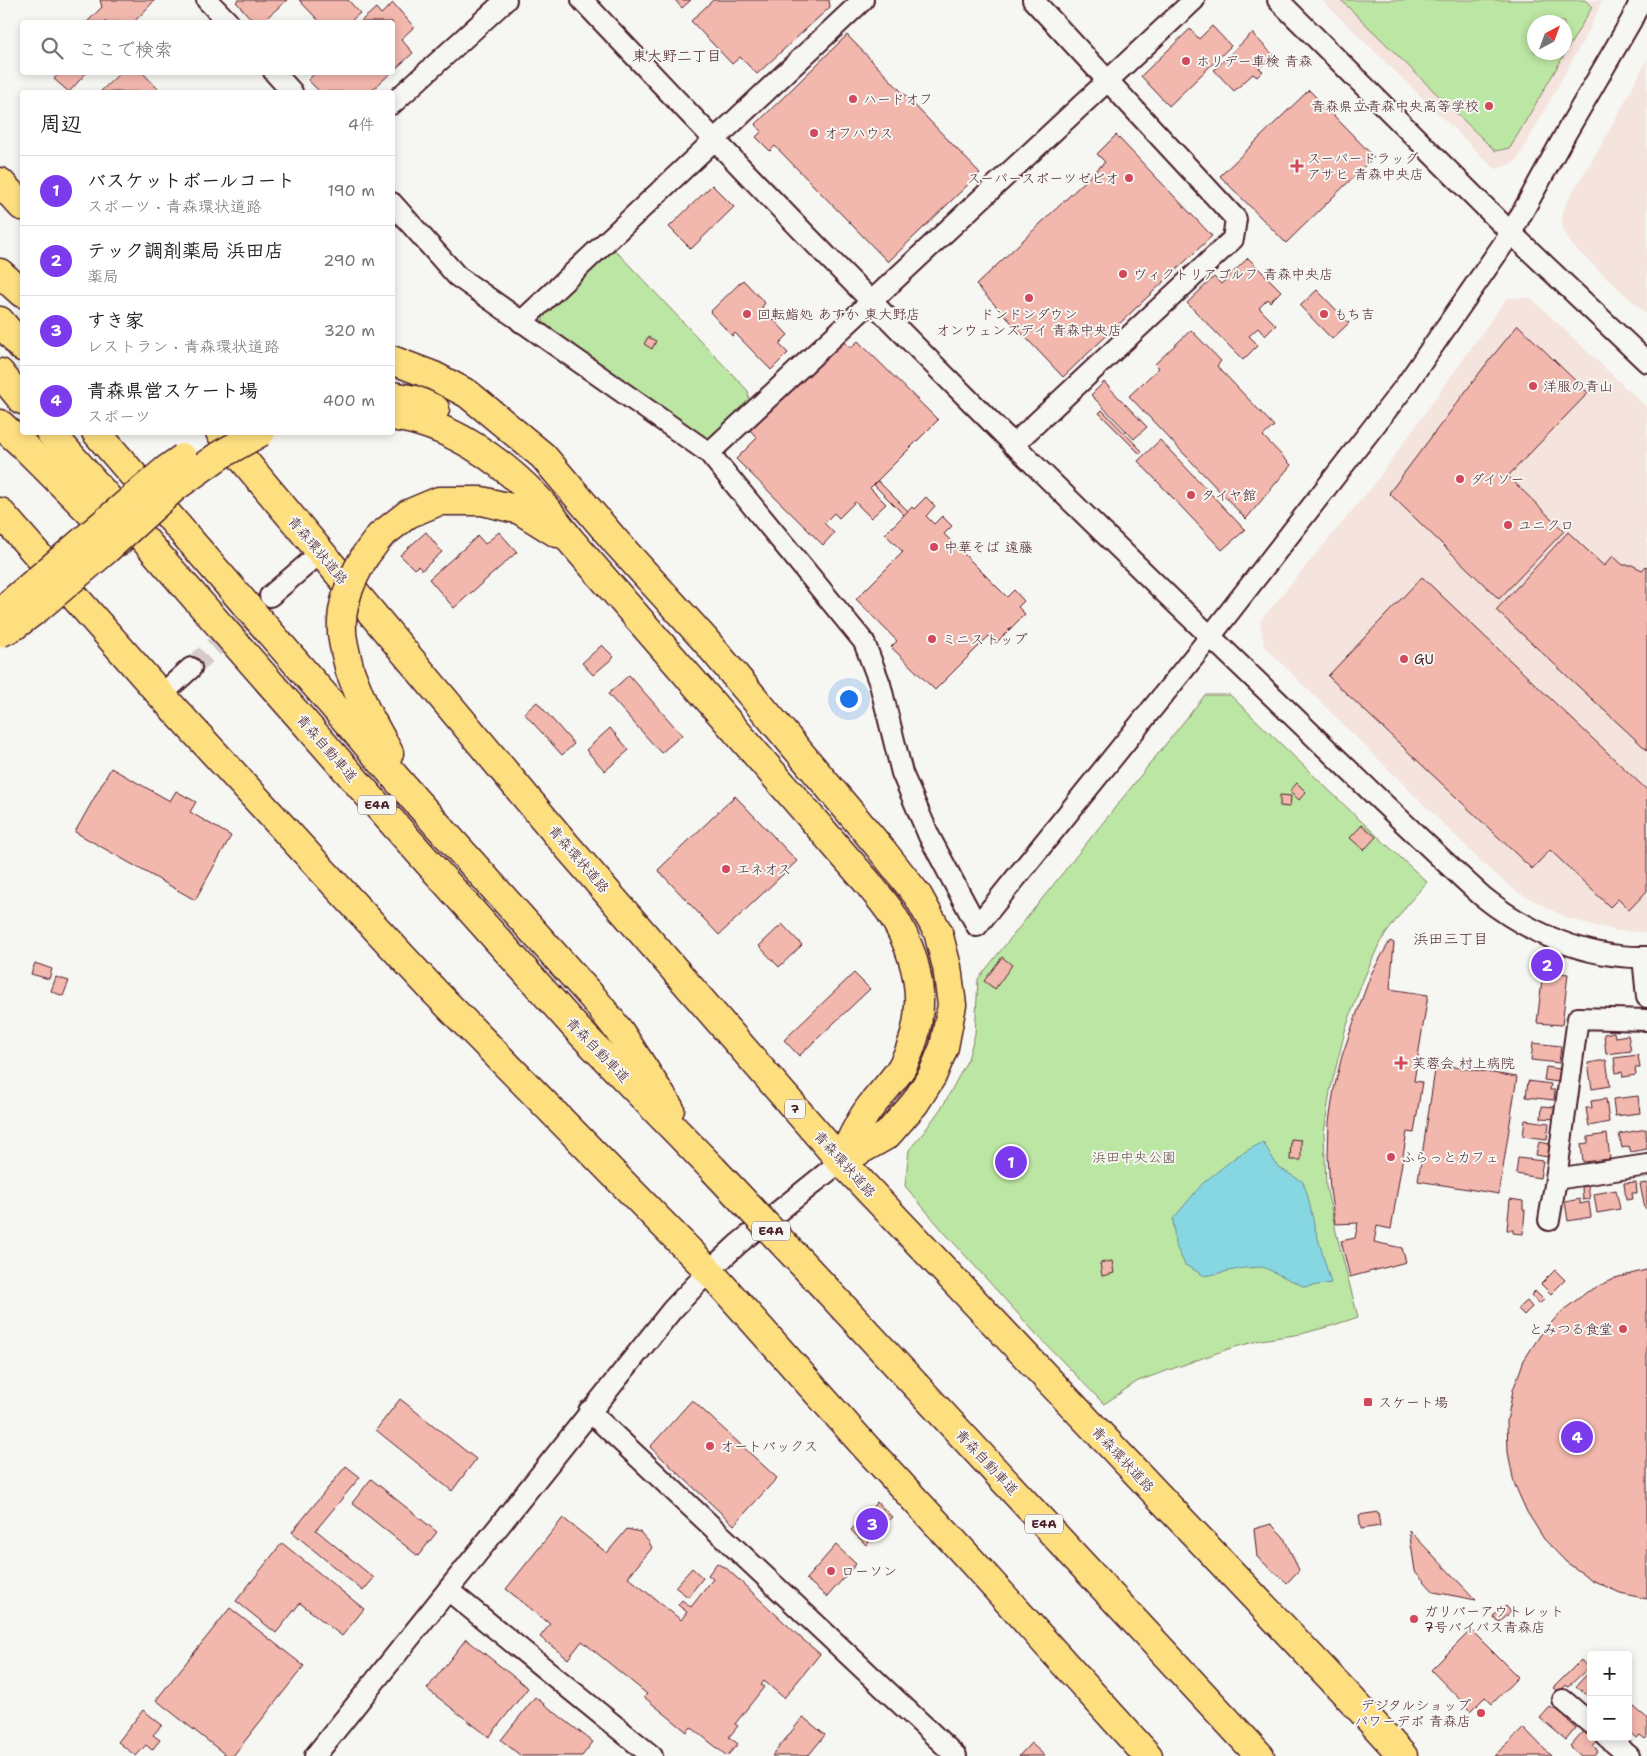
<!DOCTYPE html>
<html lang="ja">
<meta charset="utf-8">
<style>
body{margin:0;font-family:"Shantell Sans","Klee One",sans-serif;background:#f2f2f2;color:#202124}
.controls{position:absolute;right:15px;bottom:15px;display:grid;overflow:hidden;border-radius:5px;box-shadow:0 2px 8px #0003}
.controls button{width:45px;height:45px;display:grid;place-items:center;padding:0;border:0;border-bottom:1px solid #e0e0e0;background:#fff;color:#202124;font:25px sans-serif}
.compass{position:absolute;left:1527px;top:15px;width:45px;height:45px;border-radius:50%;background:#fff;box-shadow:0 2px 8px #0003;rotate:41deg}
.you{position:absolute;left:848px;top:698px;width:18px;height:18px;margin:-12px;border:4px solid #fff;border-radius:50%;background:#1a73e8;box-shadow:0 0 0 8px #1a73e833}
.badge{display:grid;place-items:center;width:32px;height:32px;border-radius:50%;background:#7c3aed;color:#fff;font-size:16px;font-weight:700}
.pin{position:absolute;translate:-50% -50%;border:2px solid #fff;box-shadow:0 1px 5px #0006}
.list{margin:0;padding:0;list-style:none}
h2{display:flex;justify-content:space-between;align-items:center;height:65px;margin:0;padding:0 20px;font-size:21px}
h2 small{font-size:16px;font-weight:400;color:#757577}
.list li{display:grid;grid-template-columns:32px 1fr auto;gap:15px;align-items:center;box-sizing:border-box;height:70px;padding:0 20px;border-top:1px solid #e0e0e0}
.list b{display:block;font-size:19px;white-space:nowrap}
.list p{margin:0;font-size:16px;white-space:nowrap;color:#757577}
.list em{font-size:16px;font-style:normal;color:#757577}
.icon{flex:none;width:28px;height:28px;fill:none;stroke:currentColor;stroke-width:2;stroke-linecap:round;stroke-linejoin:round}
.map{position:relative;flex:none;width:1647px;height:1756px;overflow:hidden}
.search{position:absolute;background:#fff;box-shadow:0 2px 8px #0003;left:20px;top:20px;width:375px;height:55px;display:flex;align-items:center;gap:12px;box-sizing:border-box;padding:0 18px;border-radius:5px;color:#757577;font-size:19px}
.panel{position:absolute;background:#fff;box-shadow:0 2px 8px #0003;left:20px;top:90px;width:375px;height:345px;border-radius:5px}
.map>svg:first-child{display:block}
.built{fill:#f5e3dd;fill-rule:evenodd}
.green{fill:#bce6a3;stroke:#838267;fill-rule:evenodd}
.water{fill:#87d7e2;stroke:#6f8d99}
.building{fill:#f2b7ad;stroke:#4a1f2b}
.lines{fill:none;stroke-linecap:round;stroke-linejoin:round}
.minor-tunnel{stroke:#d4cbca;stroke-width:20;stroke-dasharray:20 10;stroke-linecap:butt}
.minor-casing{stroke:#4a1f2b;stroke-width:24}
.highway-casing{stroke:#4a1f2b;stroke-width:31}
.minor{stroke:#f6f6f2;stroke-width:20}
.highway{stroke:#fedf80;stroke-width:28}
.highway-bridge-casing{stroke:#4a1f2b;stroke-width:31;stroke-linecap:butt}
.highway-bridge{stroke:#fedf80;stroke-width:28}
.poi-dot{fill:#d1495b;stroke:#f6f6f2;stroke-width:2}
.labels{text-anchor:middle;stroke-width:4;stroke-linejoin:round;paint-order:stroke}
.shield{fill:#f6f6f2;stroke:#7e6067;stroke-width:1}
.shield-label{font-size:12px;font-weight:bold;fill:#4a1f2b}
.poi-label{font-size:14px;fill:#4a1f2b;stroke:#f6f6f2;text-anchor:start}
.street-label{font-size:14px;fill:#4a1f2b;stroke:#f6f6f2}
.park-label{font-size:14px;fill:#665149;stroke:#f6f6f2}
.neighbourhood-label{font-size:15px;fill:#4a1f2b;stroke:#f6f6f2}
</style>
<div class="map">
<svg width="1647" height="1756" viewBox="0 0 1647 1756">
<rect width="100%" height="100%" fill="#f6f6f2"/>
<filter id="ink" filterUnits="userSpaceOnUse"><feTurbulence type="fractalNoise" baseFrequency=".02" numOctaves="2"/><feDisplacementMap in="SourceGraphic" scale="10" xChannelSelector="R" yChannelSelector="G"/><feConvolveMatrix kernelMatrix="1 2 1 2 8 2 1 2 1" color-interpolation-filters="sRGB"/></filter>
<g filter="url(#ink)">
<g class="built">
<path d="M1322,0H1602L1590,28L1517,160L1513,163L1497,169L1492,166ZM1534,22H1564V52H1534Z"/>
<polygon points="1647,60 1647,315 1572,245 1563,229 1562,218 1564,208 1568,200 1606,137"/>
<polygon points="1507,298 1531,298 1647,408 1647,932 1619,931 1596,926 1567,918 1516,891 1489,869 1264,646 1260,621 1372,487"/>
</g>
<g class="green">
<path d="M1341,0H1585L1592,7L1510,148L1495,151ZM1564,22V52H1534V22Z"/>
<polygon points="615,250 748,391 750,406 715,438 703,439 543,329 543,313"/>
<polygon points="1205,695 1230,695 1361,821 1427,882 1407,905 1380,942 1361,985 1345,1031 1330,1091 1324,1133 1326,1186 1337,1236 1358,1317 1334,1325 1301,1334 1261,1340 1228,1349 1138,1381 1104,1404 1038,1336 944,1232 905,1186 909,1150 924,1132 944,1104 968,1059 975,1034 978,979"/>
</g>
<polygon class="water" points="1263,1142 1278,1167 1303,1182 1307,1193 1315,1228 1331,1283 1305,1287 1263,1267 1244,1268 1205,1276 1185,1265 1175,1244 1173,1219 1203,1183 1237,1156"/>
<g class="building">
<polygon points="100,0 155,0 134,22 87,22 102,7"/>
<polygon points="238,0 287,0 262,22 254,22 236,2"/>
<polygon points="299,0 348,0 360,13 352,20 354,22 320,22"/>
<polygon points="675,0 691,0 682,8"/>
<polygon points="713,0 829,0 830,7 757,74 740,57 732,64 691,21"/>
<polygon points="393,3 414,27 401,39 413,53 392,72 392,22 360,22 376,8 381,14"/>
<polygon points="1212,26 1231,46 1169,106 1141,76 1190,29 1199,39"/>
<polygon points="1252,33 1273,55 1259,68 1263,71 1257,77 1253,74 1234,91 1214,70"/>
<polygon points="847,35 980,173 888,262 775,146 770,151 756,137 762,131 755,125"/>
<polygon points="60,72 87,72 69,92 54,79"/>
<polygon points="121,72 142,72 161,92 100,92"/>
<polygon points="316,72 392,72 370,92 320,92 308,80"/>
<polygon points="1309,90 1374,157 1286,243 1220,176"/>
<polygon points="1116,135 1212,236 1063,377 976,285 1105,162 1097,154"/>
<polygon points="712,185 734,207 691,249 669,227"/>
<polygon points="1248,258 1281,291 1270,302 1268,299 1259,308 1276,325 1265,336 1258,328 1249,336 1258,345 1243,360 1187,303 1214,277 1221,284"/>
<polygon points="743,280 765,303 762,307 788,335 779,344 788,353 771,370 735,333 732,336 710,312"/>
<polygon points="1317,290 1349,323 1332,339 1300,306"/>
<polygon points="1518,325 1588,393 1508,476 1564,531 1499,599 1389,493 1487,363"/>
<polygon points="1191,330 1221,361 1217,366 1274,426 1263,436 1291,465 1246,519 1129,396 1159,368 1155,364"/>
<polygon points="648,337 656,341 652,349 644,344"/>
<polygon points="841,338 851,348 858,341 938,420 870,488 886,504 871,518 855,502 839,518 834,513 824,523 834,533 823,545 736,459 757,438 750,430"/>
<polygon points="1104,382 1147,427 1134,439 1091,395"/>
<polygon points="1102,410 1142,451 1140,454 1099,413"/>
<polygon points="1160,440 1245,530 1222,550 1138,461"/>
<polygon points="878,481 908,511 904,515 874,485"/>
<polygon points="926,497 935,506 926,516 934,524 942,516 952,526 944,534 1007,597 1014,590 1024,601 1018,607 1025,614 996,643 989,636 935,690 891,647 897,641 856,599 903,552 885,534 912,507 914,509"/>
<polygon points="426,532 442,552 422,570 418,566 414,569 400,555"/>
<polygon points="499,532 517,552 454,608 429,579 478,536 485,544"/>
<polygon points="1568,532 1604,566 1613,556 1623,565 1632,565 1642,570 1646,566 1647,567 1647,750 1496,610"/>
<polygon points="1422,577 1647,790 1647,891 1629,910 1618,899 1610,907 1550,850 1532,869 1328,676"/>
<polygon points="602,645 614,657 593,675 582,663"/>
<polygon points="629,675 682,735 661,753 608,694"/>
<polygon points="537,702 574,744 562,755 524,713"/>
<polygon points="610,728 629,750 605,771 586,750"/>
<polygon points="111,768 170,801 176,791 196,802 190,812 231,836 195,900 75,832"/>
<polygon points="1297,783 1306,792 1299,800 1290,791"/>
<polygon points="1280,795 1291,796 1290,807 1280,806"/>
<polygon points="735,796 797,861 719,935 658,870"/>
<polygon points="1362,825 1376,837 1364,850 1350,838"/>
<polygon points="782,924 802,945 779,967 759,946"/>
<polygon points="1390,941 1394,943 1390,989 1428,995 1414,1081 1422,1082 1414,1133 1407,1132 1391,1229 1377,1226 1374,1242 1402,1248 1406,1262 1350,1277 1341,1241 1355,1238 1358,1223 1335,1224 1330,1190 1328,1156 1329,1122 1334,1089 1342,1056 1353,1024 1371,974"/>
<polygon points="1002,957 1012,965 995,989 984,981"/>
<polygon points="35,963 52,969 49,979 31,974"/>
<polygon points="1543,971 1568,974 1562,1025 1537,1023"/>
<polygon points="854,973 870,989 799,1056 784,1040"/>
<polygon points="56,977 69,981 63,996 51,991"/>
<polygon points="1614,1032 1615,1037 1628,1035 1631,1051 1606,1054 1604,1034"/>
<polygon points="1533,1043 1561,1046 1559,1063 1531,1060"/>
<polygon points="1638,1055 1640,1068 1635,1068 1636,1075 1623,1077 1622,1072 1616,1073 1614,1058"/>
<polygon points="1606,1060 1610,1086 1592,1089 1588,1063"/>
<polygon points="1436,1064 1517,1077 1499,1194 1418,1181"/>
<polygon points="1546,1067 1560,1069 1558,1082 1544,1080"/>
<polygon points="1528,1081 1551,1084 1550,1090 1555,1090 1554,1100 1526,1097"/>
<polygon points="1638,1096 1640,1113 1615,1116 1613,1099"/>
<polygon points="1606,1099 1609,1122 1589,1126 1586,1108 1592,1108 1591,1101"/>
<polygon points="1542,1106 1556,1107 1555,1119 1541,1118"/>
<polygon points="1525,1120 1549,1123 1547,1139 1523,1136"/>
<polygon points="1646,1129 1647,1149 1631,1152 1629,1146 1622,1148 1619,1134"/>
<polygon points="1607,1134 1610,1159 1583,1162 1581,1144 1588,1143 1588,1137"/>
<polygon points="1291,1139 1301,1140 1301,1160 1290,1160"/>
<polygon points="1539,1142 1550,1144 1548,1157 1536,1155"/>
<polygon points="1518,1158 1543,1161 1540,1178 1516,1174"/>
<polygon points="1636,1182 1637,1193 1632,1193 1633,1199 1626,1200 1624,1183"/>
<polygon points="1647,1183 1647,1209 1645,1209 1640,1184"/>
<polygon points="1588,1186 1590,1199 1583,1200 1582,1187"/>
<polygon points="1616,1190 1620,1209 1597,1213 1594,1194"/>
<polygon points="1510,1199 1523,1201 1523,1210 1525,1210 1523,1234 1513,1233 1513,1230 1507,1230"/>
<polygon points="1580,1199 1580,1204 1589,1202 1591,1217 1568,1221 1565,1202"/>
<polygon points="1112,1261 1114,1273 1102,1276 1100,1263"/>
<polygon points="1555,1270 1565,1280 1551,1294 1541,1284"/>
<polygon points="1646,1270 1647,1270 1647,1599 1620,1593 1592,1580 1566,1562 1544,1539 1527,1512 1514,1483 1508,1452 1507,1421 1513,1390 1524,1360 1541,1334 1562,1311 1587,1292 1615,1278"/>
<polygon points="1535,1291 1544,1300 1539,1304 1531,1295"/>
<polygon points="1527,1301 1532,1307 1524,1315 1518,1309"/>
<polygon points="400,1399 476,1459 452,1491 376,1430"/>
<polygon points="692,1400 777,1478 734,1525 650,1447"/>
<polygon points="346,1466 360,1477 316,1530 374,1578 363,1591 292,1532"/>
<polygon points="371,1479 437,1532 418,1556 352,1503"/>
<polygon points="877,1502 892,1517 866,1545 851,1530"/>
<polygon points="1378,1512 1380,1526 1361,1529 1359,1515"/>
<polygon points="563,1518 607,1553 627,1529 640,1532 649,1542 652,1548 628,1577 681,1620 687,1612 678,1605 682,1600 691,1607 713,1579 708,1575 717,1563 723,1567 724,1566 801,1638 820,1654 784,1698 764,1681 761,1685 764,1687 735,1724 738,1726 729,1737 738,1744 727,1756 691,1727 687,1732 644,1697 647,1694 582,1641 568,1659 540,1637 550,1624 506,1589"/>
<polygon points="1271,1524 1283,1536 1299,1570 1287,1583 1257,1557 1254,1529"/>
<polygon points="1409,1530 1476,1600 1434,1592 1415,1571"/>
<polygon points="282,1543 364,1609 342,1636 300,1603 276,1633 236,1601"/>
<polygon points="836,1545 856,1564 827,1597 806,1579"/>
<polygon points="692,1568 703,1578 688,1597 675,1587"/>
<polygon points="1506,1606 1511,1612 1499,1623 1493,1616"/>
<polygon points="230,1608 304,1666 233,1756 227,1756 156,1700"/>
<polygon points="1471,1630 1518,1677 1492,1704 1485,1697 1471,1711 1431,1670"/>
<polygon points="466,1639 528,1688 489,1737 427,1689"/>
<polygon points="1581,1660 1588,1668 1568,1687 1566,1685 1559,1692 1553,1688"/>
<polygon points="1591,1670 1591,1699 1576,1686"/>
<polygon points="535,1697 593,1742 582,1756 521,1756 501,1740"/>
<polygon points="1628,1702 1647,1718 1647,1737 1645,1739 1640,1735 1637,1738 1628,1730"/>
<polygon points="1550,1707 1554,1710 1556,1707 1570,1719 1568,1721 1576,1728 1566,1740 1540,1718"/>
<polygon points="143,1710 162,1725 153,1735 160,1740 152,1750 146,1745 136,1756 118,1742"/>
<polygon points="803,1717 825,1735 808,1756 772,1756"/>
<polygon points="1524,1728 1551,1756 1494,1756"/>
<polygon points="1584,1730 1597,1742 1593,1747 1598,1751 1594,1756 1581,1756 1570,1746"/>
<polygon points="1031,1743 1045,1756 1019,1756"/>
</g>
<g class="lines">
<polyline class="minor-tunnel" points="191,668 270,596"/>
<g class="minor-casing">
<g id="minor">
<polyline points="207,0 228,22"/>
<path d="M582,0C803,236 1031,466 1265,689C1337,758 1408,829 1482,896C1528,933 1587,959 1647,957"/>
<polyline points="1278,0 1511,233 1647,362"/>
<polyline points="274,72 292,92"/>
<polyline points="392,104 506,0"/>
<polyline points="392,203 457,276 709,453 864,642 880,684 902,773 929,836 977,926 1210,637 1406,385 1511,233 1566,133 1631,21 1641,0"/>
<polyline points="521,322 863,0"/>
<polyline points="1013,445 1233,239 1236,219 1033,0"/>
<polyline points="709,453 1194,0"/>
<polyline points="270,596 320,553"/>
<polyline points="161,695 191,668"/>
<polyline points="1643,957 1647,997"/>
<polyline points="1647,1020 1578,1018 1556,1179 1647,1165"/>
<polyline points="1549,1220 1556,1179"/>
<polyline points="589,1411 956,1756"/>
<polyline points="448,1590 652,1756"/>
<polyline points="1563,1700 1591,1724"/>
<polyline points="1607,1737 1629,1756"/>
<polyline points="315,1756 672,1310 709,1271 738,1244 841,1161"/>
</g>
</g>
<g class="highway-casing">
<g id="highway">
<polyline points="0,182 22,206"/>
<polyline points="0,273 22,293"/>
<polyline points="0,321 22,347"/>
<polyline points="392,360 434,376 468,394 543,456 616,542 705,640 881,849 918,896 938,932 947,967 952,1005 944,1047 932,1076 915,1103 887,1135 841,1161"/>
<polyline points="0,373 22,400"/>
<polyline points="392,396 415,400 435,409"/>
<path d="M392,416C447,423 497,457 535,496C548,509 559,526 571,541L868,883C876,894 886,904 893,916C922,964 929,1015 903,1065C895,1080 878,1096 868,1110C857,1125 849,1144 841,1161"/>
<polyline points="0,424 23,445 119,541"/>
<polyline points="50,432 384,813 578,1030 713,1169"/>
<polyline points="96,432 415,800 594,999 620,1032 670,1109"/>
<polyline points="220,432 566,845 841,1161 1351,1699 1403,1756"/>
<polyline points="0,512 161,695 320,868 435,992 709,1271 864,1445 967,1556 1148,1756"/>
<polyline points="365,556 380,536 408,514 439,501 482,501 520,510 557,533"/>
<polyline points="350,671 365,709 389,753"/>
<polyline points="829,1292 1260,1756"/>
</g>
</g>
<use href="#minor" class="minor"/>
<use href="#highway" class="highway"/>
<g class="highway-bridge-casing">
<g id="highway-bridge">
<polyline points="0,612 166,470 183,458"/>
<polyline points="0,633 14,626 38,608 106,550 175,487 220,455 261,432"/>
<path d="M350,671C347,658 343,645 342,633C340,604 351,580 365,556"/>
<polyline points="713,1169 829,1292"/>
</g>
</g>
<use href="#highway-bridge" class="highway-bridge"/>
</g>
</g>
<g class="poi-dot">
<circle cx="1186" cy="61" r="5"/>
<circle cx="853" cy="99" r="5"/>
<circle cx="1489" cy="106" r="5"/>
<circle cx="814" cy="133" r="5"/>
<path d="M1294.5 158.5h5v5h5v5h-5v5h-5v-5h-5v-5h5z"/>
<circle cx="1129" cy="178" r="5"/>
<circle cx="1123" cy="274" r="5"/>
<circle cx="1029" cy="298" r="5"/>
<circle cx="747" cy="314" r="5"/>
<circle cx="1324" cy="314" r="5"/>
<circle cx="1533" cy="386" r="5"/>
<circle cx="1460" cy="479" r="5"/>
<circle cx="1191" cy="495" r="5"/>
<circle cx="1508" cy="525" r="5"/>
<circle cx="934" cy="547" r="5"/>
<circle cx="932" cy="639" r="5"/>
<circle cx="1404" cy="659" r="5"/>
<circle cx="726" cy="869" r="5"/>
<path d="M1398.5 1055.5h5v5h5v5h-5v5h-5v-5h-5v-5h5z"/>
<circle cx="1391" cy="1157" r="5"/>
<circle cx="1623" cy="1329" r="5"/>
<rect x="1363" y="1397" width="10" height="10" rx="2.5"/>
<circle cx="710" cy="1446" r="5"/>
<circle cx="831" cy="1571" r="5"/>
<circle cx="1414" cy="1619" r="5"/>
<circle cx="1481" cy="1713" r="5"/>
</g>
<g class="labels">
<g class="shield">
<rect x="358" y="795.5" width="38" height="19" rx="4"/>
<rect x="785" y="1099.5" width="20" height="19" rx="4"/>
<rect x="752" y="1221.5" width="38" height="19" rx="4"/>
<rect x="1025" y="1514.5" width="38" height="19" rx="4"/>
</g>
<g class="shield-label">
<text x="377" y="809">E4A</text>
<text x="795" y="1113">7</text>
<text x="771" y="1235">E4A</text>
<text x="1044" y="1528">E4A</text>
</g>
<g class="poi-label">
<text x="1196" y="66">ホリデー車検 青森</text>
<text x="863" y="104">ハードオフ</text>
<text x="1479" y="111" text-anchor="end">青森県立青森中央高等学校</text>
<text x="824" y="138">オフハウス</text>
<text x="1307" y="163">スーパードラッグ<tspan x="1307" dy="16">アサヒ 青森中央店</tspan></text>
<text x="1119" y="183" text-anchor="end">スーパースポーツゼビオ</text>
<text x="1133" y="279">ヴィクトリアゴルフ 青森中央店</text>
<text x="757" y="319">回転鮨処 あすか 東大野店</text>
<text x="1029" y="319" text-anchor="middle">ドンドンダウン<tspan x="1029" dy="16">オンウェンズデイ 青森中央店</tspan></text>
<text x="1334" y="319">もち吉</text>
<text x="1543" y="391">洋服の青山</text>
<text x="1470" y="484">ダイソー</text>
<text x="1201" y="500">タイヤ館</text>
<text x="1518" y="530">ユニクロ</text>
<text x="944" y="552">中華そば 遠藤</text>
<text x="942" y="644">ミニストップ</text>
<text x="1414" y="664">GU</text>
<text x="736" y="874">エネオス</text>
<text x="1412" y="1068">芙蓉会 村上病院</text>
<text x="1401" y="1162">ふらっとカフェ</text>
<text x="1613" y="1334" text-anchor="end">とみつる食堂</text>
<text x="1378" y="1407">スケート場</text>
<text x="720" y="1451">オートバックス</text>
<text x="841" y="1576">ローソン</text>
<text x="1424" y="1616">ガリバーアウトレット<tspan x="1424" dy="16">7号バイパス青森店</tspan></text>
<text x="1471" y="1710" text-anchor="end">デジタルショップ<tspan x="1471" dy="16">パワーデポ 青森店</tspan></text>
</g>
<g class="street-label">
<text transform="translate(318 550) rotate(50)" y="5">青森環状道路</text>
<text transform="translate(327 748) rotate(49)" y="5">青森自動車道</text>
<text transform="translate(579 859) rotate(49)" y="5">青森環状道路</text>
<text transform="translate(598 1050) rotate(46)" y="5">青森自動車道</text>
<text transform="translate(845 1164) rotate(48)" y="5">青森環状道路</text>
<text transform="translate(1123 1459) rotate(47)" y="5">青森環状道路</text>
<text transform="translate(987 1462) rotate(47)" y="5">青森自動車道</text>
</g>
<g class="park-label">
<text x="1134" y="1162">浜田中央公園</text>
</g>
<g class="neighbourhood-label">
<text x="677" y="61">東大野二丁目</text>
<text x="1451" y="944">浜田三丁目</text>
</g>
</g>
</svg>
<div class="controls">
<button>+</button>
<button>−</button>
</div>
<svg class="compass" viewBox="-18 -18 36 36"><path d="M0-13l5 13h-10z" fill="#e53935"/><path d="M0 13l5-13h-10z" fill="#757577"/></svg>
<div class="you"></div>
<div class="pin badge" style="left:1011px;top:1162px">1</div>
<div class="pin badge" style="left:1547px;top:965px">2</div>
<div class="pin badge" style="left:872px;top:1524px">3</div>
<div class="pin badge" style="left:1577px;top:1437px">4</div>
<div class="search"><svg class="icon" aria-label="search" viewBox="0 0 24 24"><circle cx="10" cy="10" r="6"/><path d="M15 15l6 6"/></svg>ここで検索</div>
<section class="panel">
<h2>周辺<small>4件</small></h2>
<ul class="list">
<li><span class="badge">1</span><div><b>バスケットボールコート</b><p>スポーツ · 青森環状道路</p></div><em>190 m</em></li>
<li><span class="badge">2</span><div><b>テック調剤薬局 浜田店</b><p>薬局</p></div><em>290 m</em></li>
<li><span class="badge">3</span><div><b>すき家</b><p>レストラン · 青森環状道路</p></div><em>320 m</em></li>
<li><span class="badge">4</span><div><b>青森県営スケート場</b><p>スポーツ</p></div><em>400 m</em></li>
</ul>
</section>
</div>
